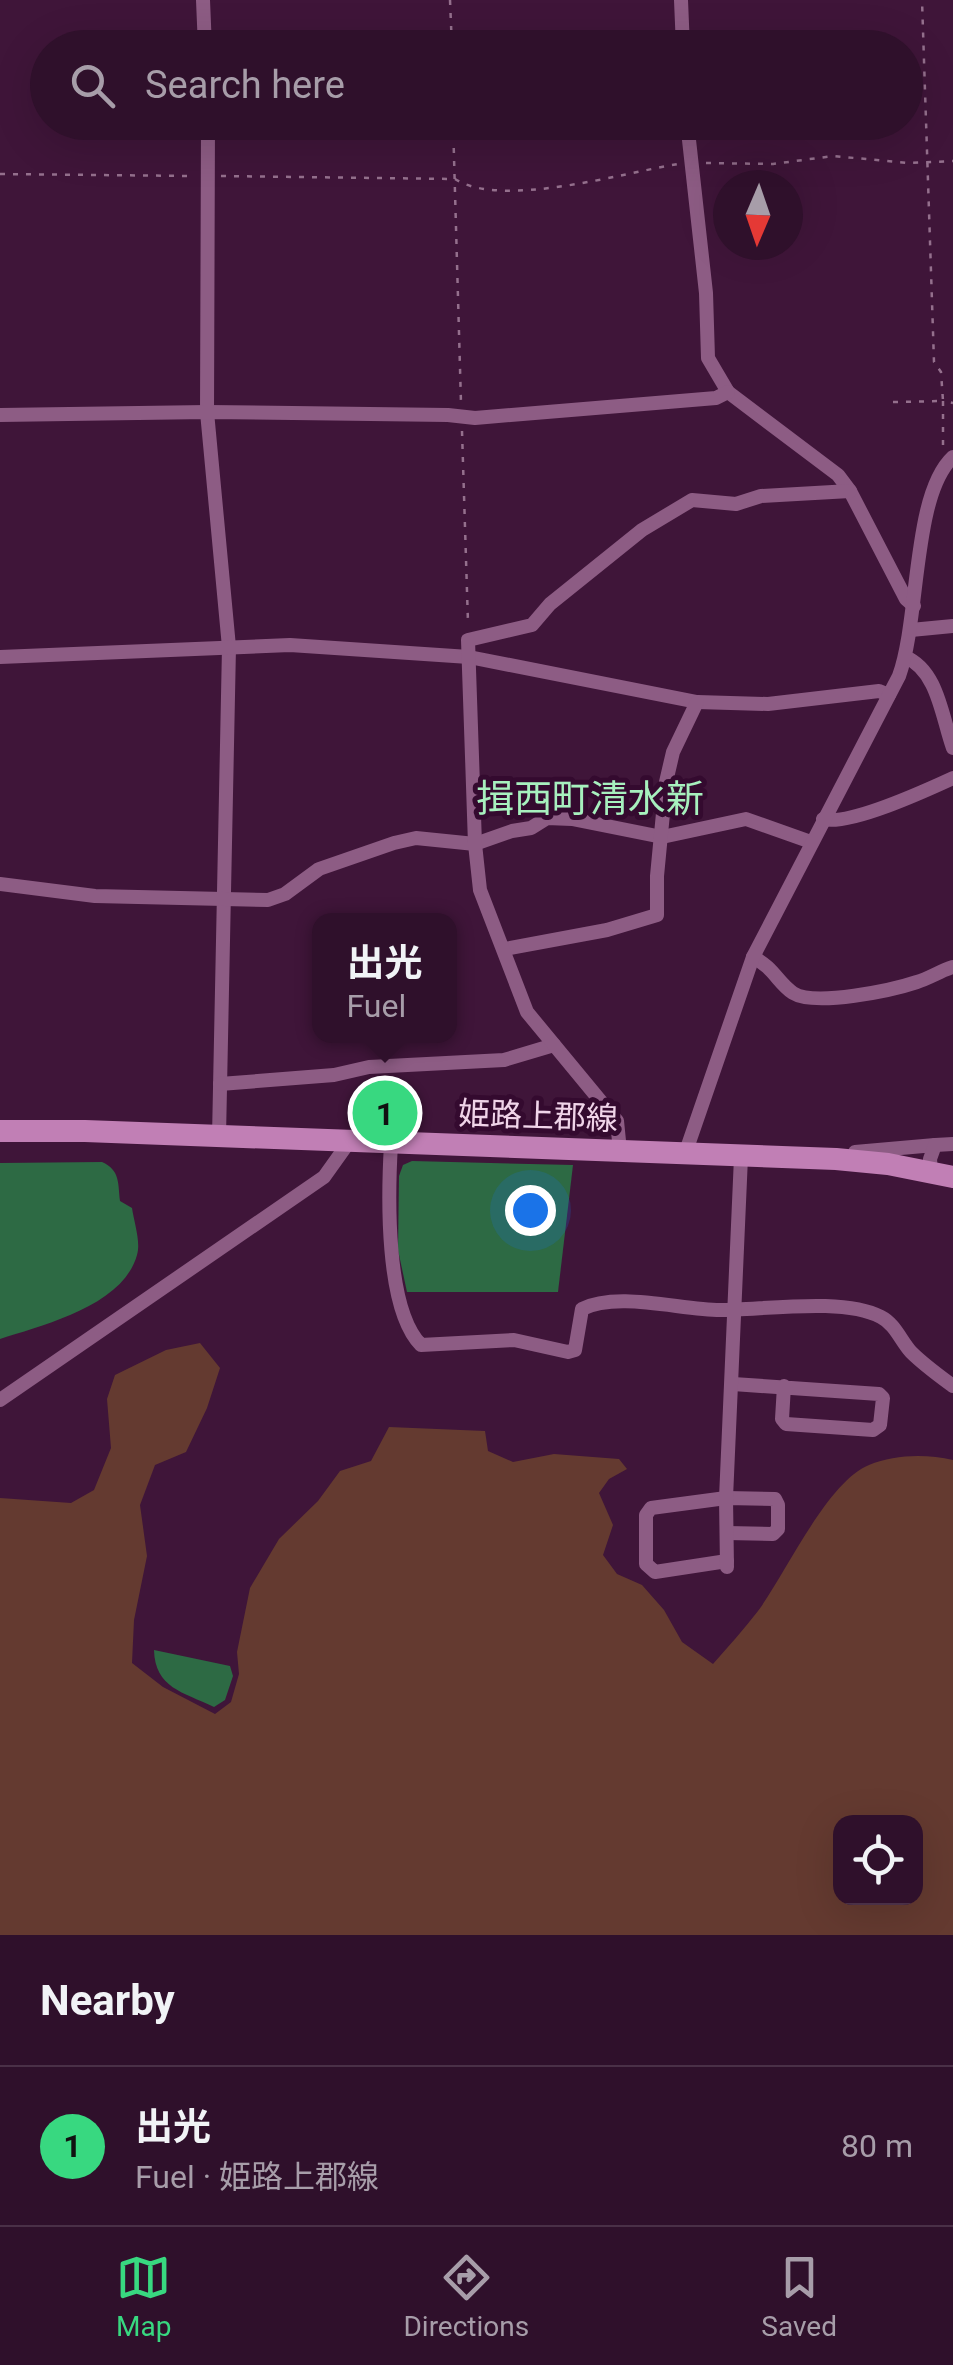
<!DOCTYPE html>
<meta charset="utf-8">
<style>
body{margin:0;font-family:Roboto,"Noto Sans JP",sans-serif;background:#3b1e37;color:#f1f3f6}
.controls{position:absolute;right:30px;bottom:30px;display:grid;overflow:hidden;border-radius:20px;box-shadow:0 10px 40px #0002}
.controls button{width:90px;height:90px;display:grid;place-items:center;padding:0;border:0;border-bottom:2px solid #4a3047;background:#2f102b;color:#f1f3f6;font:50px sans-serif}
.compass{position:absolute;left:713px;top:170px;width:90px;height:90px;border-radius:50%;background:#2f102b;box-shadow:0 10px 40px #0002;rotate:182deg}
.you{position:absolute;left:530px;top:1210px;width:35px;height:35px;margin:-25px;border:8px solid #fff;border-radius:50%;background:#1a73e8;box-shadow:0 0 0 15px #1a73e833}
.badge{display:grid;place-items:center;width:65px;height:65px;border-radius:50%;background:#38d880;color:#111;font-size:32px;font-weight:700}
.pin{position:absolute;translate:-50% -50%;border:5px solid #fff;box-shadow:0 2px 10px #0006}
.popup{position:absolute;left:312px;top:913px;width:145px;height:130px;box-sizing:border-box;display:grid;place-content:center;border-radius:20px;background:#2f102b;filter:drop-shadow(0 2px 8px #0005);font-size:32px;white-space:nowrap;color:#a79da9}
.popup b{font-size:38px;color:#f1f3f6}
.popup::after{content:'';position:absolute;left:50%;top:100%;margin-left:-20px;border:20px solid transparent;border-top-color:#2f102b}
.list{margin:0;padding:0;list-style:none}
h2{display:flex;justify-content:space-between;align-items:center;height:130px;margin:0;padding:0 40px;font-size:42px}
h2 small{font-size:32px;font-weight:400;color:#a79da9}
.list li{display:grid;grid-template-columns:65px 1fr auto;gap:30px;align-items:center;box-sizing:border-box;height:160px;padding:0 40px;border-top:2px solid #4a3047}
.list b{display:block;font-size:38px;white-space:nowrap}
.list p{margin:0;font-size:32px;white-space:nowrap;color:#a79da9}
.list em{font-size:32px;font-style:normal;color:#a79da9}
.icon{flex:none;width:55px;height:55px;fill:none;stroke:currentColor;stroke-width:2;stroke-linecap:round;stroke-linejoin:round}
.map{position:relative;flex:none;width:953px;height:1935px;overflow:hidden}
.search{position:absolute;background:#2f102b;box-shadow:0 10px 40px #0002;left:30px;right:30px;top:30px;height:110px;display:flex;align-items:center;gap:25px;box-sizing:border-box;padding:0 35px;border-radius:55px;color:#a79da9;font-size:38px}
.sheet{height:290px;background:#2f102b}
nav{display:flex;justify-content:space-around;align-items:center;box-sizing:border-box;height:140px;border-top:2px solid #4a3047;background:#2f102b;font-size:28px;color:#a79da9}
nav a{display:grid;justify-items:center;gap:5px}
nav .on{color:#38d880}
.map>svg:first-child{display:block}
.green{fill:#643a30;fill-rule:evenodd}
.water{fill:#2d6a44}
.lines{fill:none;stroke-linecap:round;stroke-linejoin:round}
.path{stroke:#94708d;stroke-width:2.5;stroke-dasharray:5 8;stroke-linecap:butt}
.street{stroke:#8d5c84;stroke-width:14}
.primary{stroke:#c17fb5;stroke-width:22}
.labels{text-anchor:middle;stroke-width:10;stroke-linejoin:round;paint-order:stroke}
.street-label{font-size:32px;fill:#f0d4e9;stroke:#340a2f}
.quarter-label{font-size:38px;fill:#a7f0be;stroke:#340a2f}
</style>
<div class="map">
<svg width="953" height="1935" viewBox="0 0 953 1935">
<rect width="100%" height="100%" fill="#3f1539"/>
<path class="green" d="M200,1343L220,1368L207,1408L186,1452L155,1465L140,1505L147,1556L134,1620L132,1663L163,1687L215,1714L231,1702L239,1674L237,1652L250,1588L279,1539L318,1501L340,1471L371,1461L389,1427L485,1431L488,1451L513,1462L554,1454L619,1459L627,1469L609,1479L599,1493L613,1525L603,1555L617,1574L642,1585L664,1610L682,1642L713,1664C728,1647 744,1629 758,1611C786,1573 827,1482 869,1465C895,1454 927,1454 953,1460V1935H0V1498L71,1503L94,1490L111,1448L107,1399L115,1375L166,1350ZM840,1822H916V1898H840Z"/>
<g class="water">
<polygon points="412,1161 573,1165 558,1292 407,1292 398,1250 399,1176 403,1165"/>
<path d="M102,1162C120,1170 118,1183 120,1201L132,1208C134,1222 141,1242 137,1255C123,1306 43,1325 0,1339V1163Z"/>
<path d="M154,1650L230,1666L233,1676L225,1700L214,1707C183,1692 155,1688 154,1650Z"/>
</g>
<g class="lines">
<g class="path">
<polyline points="450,0 452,48"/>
<polyline points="453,122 461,403"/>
<polyline points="706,163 773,164 833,156 909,163 953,161"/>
<polyline points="0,174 193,176"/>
<path d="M221,176L455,179C501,209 623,173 678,164"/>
<polyline points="893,402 943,401 941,372 934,362 922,0"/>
<polyline points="462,431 468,623"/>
<polyline points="943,445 943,401 953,403"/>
</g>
<g class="street">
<polyline points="203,0 205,48"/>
<polyline points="681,0 683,48"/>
<polyline points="208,122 207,412 229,647 219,1137"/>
<polyline points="687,122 706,293 708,358 728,392 838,475 850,491 906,599 914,606"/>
<polyline points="0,415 207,412 448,415 475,418 716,398 728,392"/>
<polyline points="911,630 953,626"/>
<polyline points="0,657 290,645 469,657 697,702 768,704 879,691 889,695"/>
<path d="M905,657C938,670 942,718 953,748"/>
<path d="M823,819C849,826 927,790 953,778"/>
<polyline points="0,884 95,896 268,900 285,894 319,869 394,843 416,838 475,844 512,831 531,828 547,818 572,819 662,837 746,819 811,842"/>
<polyline points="505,949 607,930 657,915 657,876 666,782 673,752 697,702"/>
<path d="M753,957C774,968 778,983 793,993C815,1007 893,990 917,982C930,978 940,971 953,967"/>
<polyline points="220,1084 334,1075 369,1067 504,1060 554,1045"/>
<path d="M391,1144C388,1194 385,1309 421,1345L514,1340L568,1352L575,1350L582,1309C617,1291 681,1310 720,1310C763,1310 843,1297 881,1317C895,1324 901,1341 911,1352C924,1365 938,1375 953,1386"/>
<polyline points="620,1151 617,1121 527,1012 480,890 475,844 468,640 532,625 550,604 642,530 692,500 736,504 761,496 850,491"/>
<polyline points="855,1152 935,1145"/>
<path d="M685,1154L753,957L899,676C920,618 912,495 953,457"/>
<polyline points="931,1171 930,1159 935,1145 953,1144"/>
<polyline points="733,1384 879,1394 883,1398 880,1425 873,1430 786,1424 782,1419 784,1386"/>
<polyline points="0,1400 324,1177 349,1142"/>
<polyline points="727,1533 773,1534 778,1529 778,1505 775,1499 726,1498 651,1508 646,1515 646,1564 655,1572 727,1561"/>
<polyline points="727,1567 726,1498 741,1157"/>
</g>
<polyline class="primary" points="0,1131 85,1131 836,1159 888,1164 953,1177"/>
</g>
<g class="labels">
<g class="street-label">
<text transform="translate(538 1116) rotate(2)" y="11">姫路上郡線</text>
</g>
<g class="quarter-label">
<text x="590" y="812">揖西町清水新</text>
</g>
</g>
</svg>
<div class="controls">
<button><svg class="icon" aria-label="locate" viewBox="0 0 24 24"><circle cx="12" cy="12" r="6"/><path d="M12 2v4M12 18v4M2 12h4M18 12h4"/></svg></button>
</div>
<svg class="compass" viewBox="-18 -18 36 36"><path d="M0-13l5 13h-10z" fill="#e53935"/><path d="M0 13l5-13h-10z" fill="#a79da9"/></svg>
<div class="you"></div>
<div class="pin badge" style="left:385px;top:1113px">1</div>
<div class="popup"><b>出光</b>Fuel</div>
<div class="search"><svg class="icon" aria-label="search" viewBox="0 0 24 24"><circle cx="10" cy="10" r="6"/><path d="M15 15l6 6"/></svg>Search here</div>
</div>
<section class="sheet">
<h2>Nearby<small></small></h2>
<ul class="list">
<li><span class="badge">1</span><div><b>出光</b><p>Fuel · 姫路上郡線</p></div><em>80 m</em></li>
</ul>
</section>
<nav>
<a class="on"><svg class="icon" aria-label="map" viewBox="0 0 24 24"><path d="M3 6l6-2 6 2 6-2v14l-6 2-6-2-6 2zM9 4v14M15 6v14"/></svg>Map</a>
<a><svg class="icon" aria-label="directions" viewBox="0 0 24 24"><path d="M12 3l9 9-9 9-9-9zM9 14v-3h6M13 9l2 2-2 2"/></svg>Directions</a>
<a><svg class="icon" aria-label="saved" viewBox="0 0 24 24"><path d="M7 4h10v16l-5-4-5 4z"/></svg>Saved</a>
</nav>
